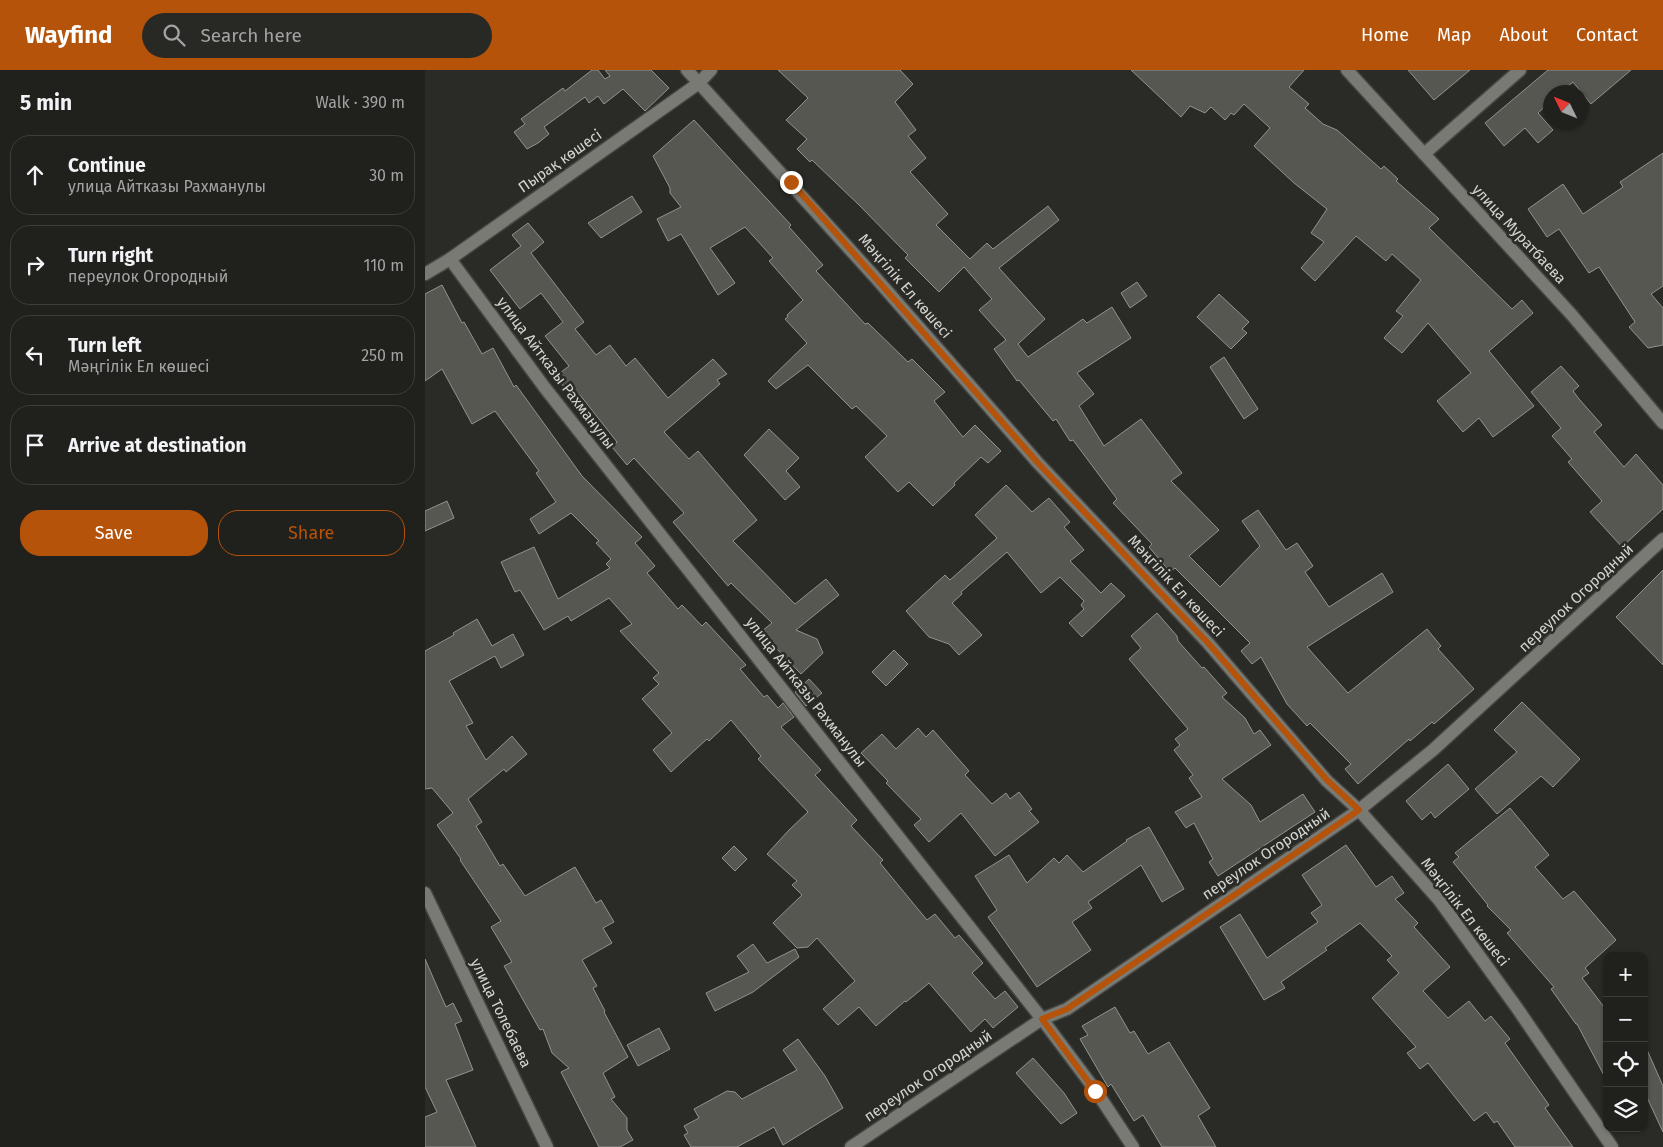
<!DOCTYPE html>
<meta charset="utf-8">
<style>
body{margin:0;font-family:"Fira Sans",sans-serif;background:#282825;color:#f1f3f6}
.controls{position:absolute;right:15px;bottom:15px;display:grid;overflow:hidden;border-radius:10px;box-shadow:0 1px 4px #0004}
.controls button{width:45px;height:45px;display:grid;place-items:center;padding:0;border:0;border-bottom:1px solid #3d3e3b;background:#20201c;color:#f1f3f6;font:25px sans-serif}
.compass{position:absolute;left:1118px;top:15px;width:45px;height:45px;border-radius:50%;background:#20201c;box-shadow:0 1px 4px #0004;rotate:313deg}
.stop{position:absolute;width:15px;height:15px;margin:-11px;border:4px solid #b45309;border-radius:50%;background:#fff}
.stop.end{background:#b45309;border-color:#fff;box-shadow:0 1px 5px #0008}
.list{margin:0;padding:0;list-style:none}
h2{display:flex;justify-content:space-between;align-items:center;height:65px;margin:0;padding:0 20px;font-size:21px}
h2 small{font-size:16px;font-weight:400;color:#a2a3a3}
.list li{display:grid;grid-template-columns:32px 1fr auto;gap:15px;align-items:center;box-sizing:border-box;height:80px;margin:0 10px 10px;padding:0 10px;border:1px solid #3d3e3b;border-radius:20px}
.list b{display:block;font-size:19px;white-space:nowrap}
.list p{margin:0;font-size:16px;white-space:nowrap;color:#a2a3a3}
.list em{font-size:16px;font-style:normal;color:#a2a3a3}
.actions{display:flex;gap:10px;padding:15px 20px}
.actions a{flex:1;padding:11px 0;border:1px solid #b45309;border-radius:20px;text-align:center;font-size:18px;color:#b45309}
.actions .main{background:#b45309;color:#fff}
.icon{flex:none;width:28px;height:28px;fill:none;stroke:currentColor;stroke-width:2;stroke-linecap:round;stroke-linejoin:round}
.map{position:relative;flex:none;width:1238px;height:1077px;overflow:hidden}
header{display:flex;align-items:center;gap:30px;box-sizing:border-box;height:70px;padding:0 25px;background:#b45309;color:#fff}
header strong{font-size:24px}
nav{display:flex;gap:28px;margin-inline-start:auto;font-size:18px}
.search{width:350px;height:45px;background:#282825;display:flex;align-items:center;gap:12px;box-sizing:border-box;padding:0 18px;border-radius:28px;color:#a2a3a3;font-size:19px}
main{display:flex}
aside{flex:1;background:#20201c}
.map>svg:first-child{display:block}
.building{fill:#575752;stroke:#93938e}
.lines{fill:none;stroke-linecap:round;stroke-linejoin:round}
.minor-casing{stroke:#454541;stroke-width:15}
.minor{stroke:#7a7a75;stroke-width:12}
.route{stroke:#b45309;stroke-width:6}
.labels{text-anchor:middle;stroke-width:5;stroke-linejoin:round;paint-order:stroke}
.street-label{font-size:15px;fill:#d4d4d1;stroke:#2a2a26}
</style>
<header>
<strong>Wayfind</strong>
<div class="search"><svg class="icon" aria-label="search" viewBox="0 0 24 24"><circle cx="10" cy="10" r="6"/><path d="M15 15l6 6"/></svg>Search here</div>
<nav><a>Home</a><a>Map</a><a>About</a><a>Contact</a></nav>
</header>
<main>
<aside>
<h2>5 min<small>Walk · 390 m</small></h2>
<ul class="list">
<li><svg class="icon" aria-label="ahead" viewBox="0 0 24 24"><path d="M12 20V5M6 11l6-6 6 6"/></svg><div><b>Continue</b><p>улица Айтказы Рахманулы</p></div><em>30 m</em></li>
<li><svg class="icon" aria-label="right" viewBox="0 0 24 24"><path d="M7 20v-9h11M14 6l5 5-5 5"/></svg><div><b>Turn right</b><p>переулок Огородный</p></div><em>110 m</em></li>
<li><svg class="icon" aria-label="left" viewBox="0 0 24 24"><path d="M17 20v-9H6M10 6l-5 5 5 5"/></svg><div><b>Turn left</b><p>Мәңгілік Ел көшесі</p></div><em>250 m</em></li>
<li><svg class="icon" aria-label="arrive" viewBox="0 0 24 24"><path d="M6 21V4h12l-3 4 3 4H6"/></svg><div><b>Arrive at destination</b></div></li>
</ul>
<div class="actions"><a class="main">Save</a><a>Share</a></div>
</aside>
<div class="map">
<svg width="1238" height="1077" viewBox="0 0 1238 1077">
<rect width="100%" height="100%" fill="#2a2a26"/>
<g class="building">
<polygon points="167,0 173,0 180,9 185,6 180,0 226,0 244,18 220,41 198,19 179,34 173,26 164,33 160,27 119,57 124,64 113,73 102,79 89,62 100,54 96,49 138,18 140,21"/>
<polygon points="353,0 475,0 488,14 470,32 491,60 483,66 501,88 485,102 523,144 511,155 545,189 562,173 568,179 623,136 634,150 574,198 620,249 593,274 603,287 658,249 662,253 687,237 706,268 652,303 669,324 654,336 679,376 716,349 757,403 746,411 794,460 764,486 795,517 835,476 817,451 833,440 861,480 872,473 888,496 880,502 904,537 957,503 968,522 882,577 923,623 1002,559 1016,576 1013,579 1049,619 1009,654 1007,652 985,671 984,669 933,714 920,699 926,694 885,653 882,656 862,634 836,587 827,594 816,581 825,573 750,498 745,502 724,477 727,474 688,433 692,429 648,370 645,371 631,349 628,351 594,310 592,311 569,279 581,270 554,240 567,229 539,197 514,222 480,188 483,185 434,135 387,90 385,92 372,79 382,69 361,50 383,28"/>
<polygon points="706,0 879,0 864,17 884,34 880,38 898,54 912,60 956,99 959,96 973,109 971,111 1014,149 1004,158 1087,239 1097,230 1108,243 1064,281 1109,336 1068,367 1054,348 1038,362 1012,331 1046,303 1003,253 977,283 959,268 978,246 971,241 996,210 967,184 961,191 931,166 890,211 876,198 899,172 886,163 902,139 869,113 829,76 845,58 819,34 809,45 806,43 800,50 786,37 780,43 765,36 756,47"/>
<polygon points="983,0 1045,0 1009,30"/>
<polygon points="1123,0 1206,0 1166,34 1148,12 1136,22 1126,22 1126,31 1113,43 1128,60 1113,73 1100,58 1079,76 1060,53"/>
<polygon points="269,50 366,155 364,157 398,195 391,201 440,254 443,253 483,292 487,289 520,322 509,331 538,367 550,355 576,381 563,393 556,387 529,413 530,415 508,436 484,412 473,422 440,387 462,366 431,336 427,339 383,295 351,319 343,311 382,273 360,249 363,247 362,245 378,230 344,191 348,188 320,157 285,178 310,213 293,225 256,164 243,171 232,149 256,137 245,123 245,118 228,86"/>
<polygon points="1238,83 1238,216 1226,224 1238,238 1238,275 1223,278 1204,257 1210,252 1174,197 1164,203 1134,159 1122,167 1103,139 1138,114 1158,144 1198,117 1195,112"/>
<polygon points="207,126 217,142 176,168 163,153"/>
<polygon points="103,153 119,172 106,183 159,252 150,259 171,285 185,275 201,296 210,288 243,328 288,289 302,304 292,310 295,314 239,362 264,389 273,381 332,450 308,471 370,534 401,509 414,525 371,560 392,569 398,583 376,604 350,577 345,581 332,565 347,553 306,513 303,516 248,452 259,443 209,388 202,395 187,377 192,372 155,325 148,330 131,306 144,296 120,266 138,252 116,223 95,239 65,200 96,176 87,165"/>
<polygon points="712,212 722,226 705,238 696,223"/>
<polygon points="17,215 37,253 39,252 57,284 68,278 89,317 91,315 157,406 217,467 210,473 230,496 222,503 253,539 257,535 277,556 281,552 321,595 315,599 339,627 342,625 353,638 358,633 369,647 356,657 396,700 390,705 432,750 426,756 458,790 455,793 502,850 510,844 530,868 534,865 558,893 547,903 570,929 580,921 593,937 568,958 560,949 546,962 504,913 481,932 480,931 451,956 434,937 413,955 398,939 430,911 392,868 383,877 372,878 348,853 377,825 367,815 372,811 342,784 364,760 383,742 333,689 336,686 306,650 284,671 282,669 246,702 228,680 247,663 217,629 234,614 228,608 234,603 195,561 207,554 184,528 146,551 143,546 119,560 95,520 90,522 76,492 109,477 133,529 185,498 181,494 186,489 171,473 174,471 146,443 114,464 105,449 131,432 111,403 114,401 70,341 47,354 17,299 0,311 0,224"/>
<polygon points="794,224 824,252 817,259 822,263 806,279 772,247"/>
<polygon points="799,287 833,339 819,349 785,297"/>
<polygon points="1136,296 1154,316 1148,321 1154,329 1177,355 1169,362 1199,397 1211,384 1238,415 1238,439 1197,477 1165,442 1177,431 1143,392 1147,389 1127,366 1136,358 1106,322"/>
<polygon points="344,359 374,388 361,401 375,417 360,430 319,385"/>
<polygon points="581,415 607,442 624,428 645,452 639,457 659,480 645,491 676,523 686,513 700,526 657,567 644,553 659,539 656,535 659,531 635,507 616,523 582,482 536,522 537,524 527,533 557,565 534,585 524,574 504,567 481,541 520,505 525,510 572,468 550,445"/>
<polygon points="22,431 29,448 0,461 0,441"/>
<polygon points="1238,500 1238,595 1191,547"/>
<polygon points="732,543 752,566 753,571 777,598 779,597 802,623 797,627 820,648 829,664 835,660 846,675 797,709 826,735 835,752 878,724 890,742 793,806 784,792 788,789 769,753 761,758 750,742 777,727 764,708 768,705 749,680 755,675 750,669 763,659 704,589 716,578 706,566"/>
<polygon points="52,549 67,576 88,564 99,585 76,598 70,586 24,611 48,653 41,656 61,690 87,666 102,684 81,702 79,699 43,729 57,752 51,756 75,796 78,794 100,826 150,797 171,833 176,830 189,852 178,858 187,873 157,890 172,916 168,918 180,941 179,942 203,987 178,1003 190,1027 186,1029 202,1048 202,1060 208,1070 195,1077 174,1077 136,1002 144,998 127,983 118,959 115,960 79,896 87,892 66,857 76,851 35,790 36,789 12,755 28,743 7,718 0,719 0,581 29,565 28,563"/>
<polygon points="469,580 483,594 461,616 447,602"/>
<polygon points="384,609 397,623 381,636 370,622"/>
<polygon points="1097,632 1155,689 1128,717 1116,706 1072,744 1050,719 1092,682 1069,660"/>
<polygon points="493,658 501,667 508,660 544,701 540,705 567,734 581,723 585,729 594,722 607,739 604,741 614,752 570,786 536,743 504,772 489,755 496,749 461,713 463,711 436,683 457,664 471,679"/>
<polygon points="1023,694 1044,719 1010,748 1006,742 997,750 981,731"/>
<polygon points="1085,738 1124,785 1110,797 1138,829 1149,821 1191,870 1160,898 1164,903 1157,908 1182,941 1182,1011 1152,954 1151,954 1126,919 1129,917 1082,863 1086,860 1062,836 1063,835 1028,792 1034,787 1030,783"/>
<polygon points="724,757 759,819 737,832 716,795 663,832 667,838 647,852 666,880 612,917 563,847 572,840 550,806 584,785 602,813 629,788 634,793 642,785 658,802 702,771 701,770"/>
<polygon points="921,775 951,817 967,806 979,823 970,829 993,853 989,857 1025,897 998,921 1023,948 1044,931 1060,951 1066,946 1085,969 1080,973 1124,1035 1120,1038 1148,1077 1090,1077 1072,1051 1069,1053 1061,1042 1049,1051 1003,993 995,999 982,983 991,977 947,928 974,903 962,890 967,886 935,853 900,878 902,880 856,912 860,918 839,930 795,857 815,844 842,888 893,852 886,843 897,835 877,805"/>
<polygon points="309,776 322,789 310,801 297,788"/>
<polygon points="328,874 342,893 370,879 374,887 328,922 290,941 281,923 324,902 312,886"/>
<polygon points="0,889 21,937 28,933 37,951 30,954 48,1000 21,1010 51,1077 0,1077 0,1047 12,1042 0,1017"/>
<polygon points="690,937 705,963 709,961 723,984 744,972 785,1038 773,1046 791,1077 737,1077 718,1045 709,1051 686,1014 683,1017 655,969 663,965 657,956"/>
<polygon points="234,958 245,979 213,996 202,975"/>
<polygon points="373,969 400,1006 418,1038 358,1075 349,1057 312,1077 266,1077 259,1065 263,1063 259,1056 274,1048 269,1039 302,1021 310,1022 317,1029 372,1000 358,980"/>
<polygon points="1219,973 1238,1016 1238,1062 1219,1021"/>
<polygon points="608,988 639,1023 652,1043 636,1054 591,1003"/>
</g>
<g class="lines">
<g class="minor-casing">
<g id="minor">
<polyline points="262,0 449,206 613,393 783,573 902,711 934,740 1014,830 1092,938 1187,1077"/>
<polyline points="922,0 1146,244 1238,353"/>
<polyline points="999,84 1095,0"/>
<polyline points="25,189 120,318 617,949 671,1021 708,1077"/>
<polyline points="0,204 25,189 274,13 286,0"/>
<polyline points="0,823 122,1077"/>
<polyline points="426,1077 617,949 642,939 934,740 1008,680 1238,469"/>
</g>
</g>
<use href="#minor" class="minor"/>
</g>
<g class="lines">
<polyline class="route" points="366,112 613,393 783,573 902,710 934,740 642,939 617,949 670,1021"/>
</g>
<g class="labels">
<g class="street-label">
<text transform="translate(135 91) rotate(-35)" y="5">Пырақ көшесі</text>
<text transform="translate(1094 164) rotate(47)" y="5">улица Муратбаева</text>
<text transform="translate(480 216) rotate(49)" y="5">Мәңгілік Ел көшесі</text>
<text transform="translate(131 303) rotate(53)" y="5">улица Айтказы Рахманулы</text>
<text transform="translate(751 516) rotate(47)" y="5">Мәңгілік Ел көшесі</text>
<text transform="translate(1151 528) rotate(-43)" y="5">переулок Огородный</text>
<text transform="translate(381 622) rotate(52)" y="5">улица Айтказы Рахманулы</text>
<text transform="translate(841 784) rotate(-34)" y="5">переулок Огородный</text>
<text transform="translate(1040 842) rotate(52)" y="5">Мәңгілік Ел көшесі</text>
<text transform="translate(76 943) rotate(64)" y="5">улица Толебаева</text>
<text transform="translate(503 1006) rotate(-34)" y="5">переулок Огородный</text>
</g>
</g>
</svg>
<div class="controls">
<button>+</button>
<button>−</button>
<button><svg class="icon" aria-label="locate" viewBox="0 0 24 24"><circle cx="12" cy="12" r="6"/><path d="M12 2v4M12 18v4M2 12h4M18 12h4"/></svg></button>
<button><svg class="icon" aria-label="layers" viewBox="0 0 24 24"><path d="M12 4l9 5-9 5-9-5zM3 14l9 5 9-5"/></svg></button>
</div>
<svg class="compass" viewBox="-18 -18 36 36"><path d="M0-13l5 13h-10z" fill="#e53935"/><path d="M0 13l5-13h-10z" fill="#a2a3a3"/></svg>
<div class="stop" style="left:670px;top:1021px"></div>
<div class="stop end" style="left:366px;top:112px"></div>
</div>
</main>
